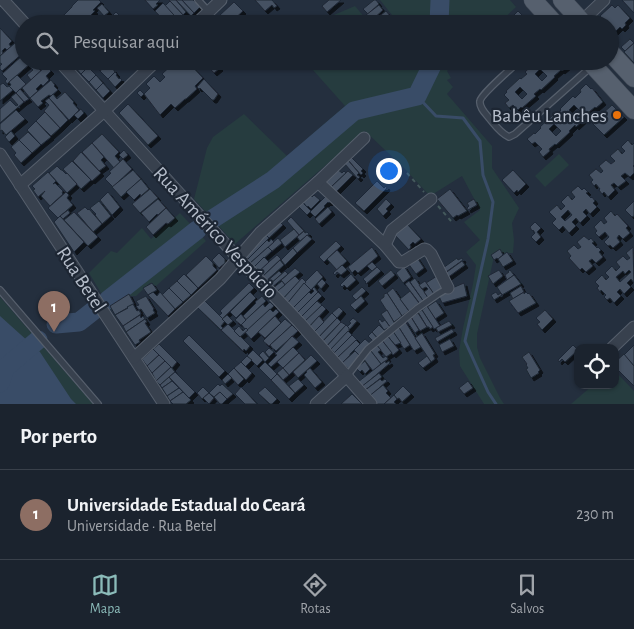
<!DOCTYPE html>
<html lang="pt">
<meta charset="utf-8">
<style>
body{margin:0;font-family:"Alegreya Sans",sans-serif;background:#242b36;color:#f1f3f6}
.controls{position:absolute;right:15px;bottom:15px;display:grid;overflow:hidden;border-radius:10px;box-shadow:0 1px 4px #0004}
.controls button{width:45px;height:45px;display:grid;place-items:center;padding:0;border:0;border-bottom:1px solid #39404a;background:#1b232e;color:#f1f3f6;font:25px sans-serif}
.you{position:absolute;left:388px;top:170px;width:18px;height:18px;margin:-12px;border:4px solid #fff;border-radius:50%;background:#1a73e8;box-shadow:0 0 0 8px #1a73e833}
.badge{display:grid;place-items:center;width:32px;height:32px;border-radius:50%;background:#8bbbb9;color:#fff;font-size:16px;font-weight:700}
.pin{position:absolute;translate:-50% -41px;filter:drop-shadow(0 1px 2px #0008)}
.pin::after{content:'';position:absolute;top:26px;width:18px;height:15px;background:inherit;clip-path:polygon(0 0,100% 0,50% 100%)}
.list{margin:0;padding:0;list-style:none}
h2{display:flex;justify-content:space-between;align-items:center;height:65px;margin:0;padding:0 20px;font-size:21px}
h2 small{font-size:16px;font-weight:400;color:#a0a4aa}
.list li{display:grid;grid-template-columns:32px 1fr auto;gap:15px;align-items:center;box-sizing:border-box;height:90px;padding:0 20px;border-top:1px solid #39404a}
.list b{display:block;font-size:19px;white-space:nowrap}
.list p{margin:0;font-size:16px;white-space:nowrap;color:#a0a4aa}
.list em{font-size:16px;font-style:normal;color:#a0a4aa}
.icon{flex:none;width:28px;height:28px;fill:none;stroke:currentColor;stroke-width:2;stroke-linecap:round;stroke-linejoin:round}
.map{position:relative;flex:none;width:634px;height:404px;overflow:hidden}
.search{position:absolute;background:#1b232e;box-shadow:0 1px 4px #0004;left:15px;right:15px;top:15px;height:55px;display:flex;align-items:center;gap:12px;box-sizing:border-box;padding:0 18px;border-radius:28px;color:#a0a4aa;font-size:19px}
.sheet{height:155px;background:#1b232e}
nav{display:flex;justify-content:space-around;align-items:center;box-sizing:border-box;height:70px;border-top:1px solid #39404a;background:#1b232e;font-size:14px;color:#a0a4aa}
nav a{display:grid;justify-items:center;gap:2px}
nav .on{color:#8bbbb9}
.map>svg:first-child{display:block}
.green{fill:#263c3f}
.water{fill:#394c67}
.lines{fill:none;stroke-linecap:round;stroke-linejoin:round}
.stream{stroke:#394c67;stroke-width:3}
.river{stroke:#394c67;stroke-width:19}
.building{fill:#455162;stroke:#1f2835;fill-rule:evenodd;filter:url(#shadow)}
.service-casing{stroke:#565f6c;stroke-width:8}
.minor-casing{stroke:#565f6c;stroke-width:13}
.primary-casing{stroke:#414a57;stroke-width:19}
.path{stroke:#44595c;stroke-width:2;stroke-dasharray:4 4;stroke-linecap:butt}
.service{stroke:#38414e;stroke-width:5.5}
.minor{stroke:#38414e;stroke-width:11}
.primary{stroke:#56606e;stroke-width:18}
.food-dot{fill:#e8710a;stroke:#1d2633;stroke-width:2}
.labels{text-anchor:middle;stroke-width:4.5;stroke-linejoin:round;paint-order:stroke}
.poi-label{font-size:20px;fill:#b4bcc9;stroke:#1d2633;text-anchor:end}
.street-label{font-size:20px;fill:#b4bcc9;stroke:#1d2633}
</style>
<div class="map">
<svg width="634" height="404" viewBox="0 0 634 404">
<defs>
<filter id="shadow"><feDropShadow dx="3" dy="3" stdDeviation="0" flood-color="#0009"/></filter>
</defs>
<rect width="100%" height="100%" fill="#242f3e"/>
<g class="green">
<polygon points="380,0 510,0 516,7 498,24 392,24 396,20"/>
<polygon points="355,6 370,24 321,24 329,17"/>
<polygon points="305,61 457,61 447,71 451,78 447,80 453,87 447,94 492,146 492,168 519,208 512,223 514,240 513,253 496,253 493,261 477,334 477,347 480,358 500,398 504,404 484,404 460,366 459,351 463,328 473,284 476,265 466,252 480,240 464,222 480,210 462,176 430,196 404,168 365,131 235,244 194,199 207,148 213,137 244,114 287,156 345,106"/>
<polygon points="559,154 569,165 545,187 535,176"/>
<polygon points="180,213 206,241 156,286 150,283 136,296 125,296 109,306 89,273 111,251 117,253 142,228 151,239"/>
<polygon points="0,297 93,404 0,404"/>
<polygon points="615,371 634,391 634,404 571,404 593,385 615,385"/>
</g>
<polygon class="water" points="0,316 40,352 71,399 76,404 0,404"/>
<g class="lines">
<polyline class="stream" points="417,96 436,116 463,118 480,141 483,175 493,202 488,239 465,341 488,392 496,404"/>
<g class="river">
<polyline points="439,24 440,0"/>
<polyline points="211,220 273,180 354,111 417,96 434,61"/>
<polyline points="108,300 197,230"/>
<polyline points="56,324 79,322 93,311"/>
<polyline points="0,383 5,368 38,340"/>
</g>
</g>
<g class="building">
<polygon points="78,0 99,0 101,2 93,10 95,11 88,18 92,22 90,24 52,24 60,17 64,15 72,7 72,6"/>
<polygon points="145,0 160,0 156,4 158,5 153,9"/>
<polygon points="169,0 176,0 186,12 183,15"/>
<polygon points="176,0 182,0 194,13 191,16"/>
<polygon points="182,0 193,0 200,7 194,13"/>
<polygon points="255,0 272,0 277,6 274,8 272,5 265,11"/>
<polygon points="329,0 341,0 327,12 322,6"/>
<polygon points="374,0 376,0 379,4 368,14 363,9"/>
<polygon points="622,0 634,0 634,13"/>
<polygon points="170,1 184,16 179,21 165,6"/>
<polygon points="234,2 243,11 229,24 227,24 219,16"/>
<polygon points="163,3 164,4 182,24 167,24 155,11"/>
<polygon points="102,4 109,12 104,16 97,8"/>
<polygon points="379,5 383,10 371,21 366,15"/>
<polygon points="612,5 615,8 618,5 630,18 625,23 626,25 622,29 620,27 615,32 610,26 610,24 608,24 600,16"/>
<polygon points="386,11 391,17 382,24 374,24 372,22"/>
<polygon points="518,11 530,23 530,24 507,24 513,18 512,17"/>
<polygon points="116,12 120,16 127,24 121,24 113,15"/>
<polygon points="138,17 144,24 134,24 132,22"/>
<polygon points="0,28 12,41 9,44 11,47 7,50 5,48 2,51 3,53 0,56"/>
<polygon points="630,39 634,43 625,51 621,47"/>
<polygon points="15,43 23,53 2,71 0,69 0,66 2,64 0,63 0,56"/>
<polygon points="634,43 634,63 624,52"/>
<polygon points="23,55 24,61 29,61 31,63 7,84 5,81 7,79 2,74"/>
<polygon points="32,61 42,62 37,67 41,71 31,80 27,75 33,70 28,65"/>
<polygon points="79,61 83,61 88,67 81,74 74,66"/>
<polygon points="95,61 104,61 108,64 100,71 93,63"/>
<polygon points="129,61 142,61 135,68"/>
<polygon points="179,61 187,61 203,78 195,86 197,89 186,99 185,99 175,108 171,104 160,115 144,94 141,97 137,93 140,90 144,94 150,88 146,84 154,76 160,82 165,77 162,74 175,62 178,66 181,63"/>
<polygon points="203,61 215,61 214,62 220,68 214,73"/>
<path d="M537,61H565L569,65L562,71L561,70L554,76L555,77L541,90L540,89L534,94L536,96L522,108L521,107L518,110L513,105L509,108L505,103L509,100L504,95L507,92L506,91L520,78L521,79L527,74L525,72ZM540,69L547,76L542,81L535,74ZM520,87L527,94L522,99L515,92Z"/>
<polygon points="107,65 112,70 113,69 115,72 108,79 100,71"/>
<polygon points="46,66 51,71 46,76 49,80 43,86 41,84 36,89 38,91 30,98 22,88"/>
<polygon points="88,67 96,75 89,82 81,74"/>
<polygon points="115,72 117,74 116,75 119,79 120,78 122,80 115,87 108,79"/>
<polygon points="17,75 26,84 16,93 9,86 11,85 9,82"/>
<polygon points="96,75 103,83 96,90 89,82"/>
<polygon points="204,79 218,94 214,100 212,100 200,88 199,89 197,87"/>
<polygon points="51,80 55,85 54,86 58,90 51,96 49,95 41,101 43,103 38,107 30,98"/>
<polygon points="3,83 7,87 9,86 13,90 0,101 0,85"/>
<polygon points="103,83 110,91 103,98 96,90"/>
<path d="M586,84L591,89L592,88L603,102L596,108L595,107L589,112L590,114L576,127L575,125L569,131L570,132L556,145L555,144L549,149L550,151L543,157L539,152L542,149L535,142L532,144L527,139L534,133L535,134L541,128L540,127L554,114L555,116L561,110L560,109L573,96L575,98L581,92L580,90ZM574,105L581,112L576,117L569,110ZM554,124L561,131L556,136L549,129Z"/>
<polygon points="20,89 29,99 24,102 16,93"/>
<polygon points="65,92 74,102 73,103 79,110 69,120 49,98 53,94 57,99"/>
<polygon points="16,93 24,102 0,123 0,109 10,100 16,106 18,105 11,97"/>
<polygon points="49,98 68,120 60,128 44,111 49,105 45,101"/>
<polygon points="128,104 158,136 148,145 119,113"/>
<polygon points="612,105 624,117 604,135 592,123"/>
<polygon points="81,109 84,113 78,119 74,115"/>
<polygon points="16,110 25,119 6,135 2,130 0,131 0,124"/>
<polygon points="45,112 60,128 51,136 36,121"/>
<polygon points="36,121 51,137 41,145 27,130"/>
<polygon points="11,131 15,136 9,142 5,137"/>
<polygon points="28,132 41,145 32,153 19,140"/>
<polygon points="102,134 119,152 115,156 120,162 114,168 92,143"/>
<polygon points="19,140 32,153 21,163 14,155 16,153 11,147"/>
<polygon points="628,140 632,145 634,143 634,165 633,166 634,167 634,173 630,177 625,173 621,176 626,181 618,187 614,183 611,185 615,190 608,197 604,192 602,194 599,190 600,189 596,184 594,186 591,182 593,180 589,175 596,169 601,173 603,171 599,166 606,160 611,164 615,161 610,156 618,149 622,154 625,151 621,147"/>
<polygon points="92,143 104,157 101,160 106,166 99,171 82,152"/>
<polygon points="124,150 128,155 123,159 119,155"/>
<polygon points="81,152 101,173 92,181 73,161"/>
<polygon points="350,156 363,169 361,171 363,173 361,175 347,159"/>
<polygon points="123,159 132,169 113,187 105,179 111,173 109,172"/>
<polygon points="347,159 359,173 357,175 360,177 358,179 344,163"/>
<polygon points="72,161 91,180 81,189 63,169"/>
<polygon points="57,166 61,170 62,170 66,174 67,173 77,184 67,193 49,173"/>
<polygon points="337,169 342,173 344,171 346,173 331,187 324,181"/>
<polygon points="133,170 141,179 121,197 112,187"/>
<polygon points="513,170 526,184 518,192 517,190 514,193 502,180"/>
<polygon points="348,171 353,175 335,193 330,188"/>
<polygon points="48,172 56,181 53,184 55,183 63,191 62,193 63,194 50,206 41,196 45,191 38,197 33,190 35,189 32,186"/>
<polygon points="141,179 149,189 141,196 140,194 134,200 126,192"/>
<polygon points="377,181 384,188 386,186 387,188 364,211 355,203"/>
<path d="M578,186L582,190L584,188L588,192L586,193L591,198L592,197L595,201L593,203L597,207L590,214L586,209L583,212L587,216L580,223L576,218L572,222L576,226L569,233L563,226L559,230L552,223L556,219L549,212L557,205L561,210L565,206L561,202L568,195L572,200L575,197L571,192ZM568,210L572,215L565,221L561,217Z"/>
<polygon points="150,189 158,198 140,213 132,204"/>
<polygon points="450,189 467,211 458,216 457,215 453,218 437,199"/>
<polygon points="66,192 69,195 67,198 73,205 58,218 48,208"/>
<polygon points="108,192 120,207 112,215 100,200"/>
<polygon points="309,194 312,197 314,195 320,200 311,209 308,206 307,207 302,201"/>
<polygon points="325,197 330,202 329,203 328,202 324,206 325,207 315,217 310,212"/>
<polygon points="158,199 166,208 158,215 157,214 149,222 141,213"/>
<polygon points="386,199 391,204 386,209 388,211 383,216 377,209"/>
<polygon points="474,199 477,205 468,210 467,208 469,206 467,203"/>
<polygon points="300,200 311,211 307,215 296,204"/>
<polygon points="99,201 111,216 102,224 95,215 96,214 90,208"/>
<polygon points="634,201 634,216 632,217 625,210"/>
<polygon points="85,207 88,210 89,209 102,224 93,232 77,213"/>
<polygon points="328,207 332,212 319,224 315,219"/>
<polygon points="166,208 175,218 168,224 166,223 153,235 146,227"/>
<polygon points="68,210 70,213 63,219 60,216"/>
<polygon points="611,211 615,216 617,214 628,226 626,228 630,233 623,239 619,235 617,238 620,242 613,248 610,245 608,246 604,242 609,237 605,232 599,237 595,233 597,231 594,227 601,220 604,224 607,222 604,218"/>
<polygon points="74,212 98,237 88,246 64,220"/>
<polygon points="60,216 84,242 74,252 54,222"/>
<polygon points="291,217 304,231 299,235 287,221"/>
<polygon points="277,219 283,225 269,238 262,232"/>
<polygon points="535,222 541,228 537,232 541,237 536,242 531,237 535,233 533,230 532,231 530,227"/>
<polygon points="406,223 421,239 415,244 413,242 410,245 411,247 409,250 394,234"/>
<polygon points="294,229 299,235 285,247 280,240"/>
<polygon points="304,231 305,233 307,232 309,234 300,241 297,237"/>
<polygon points="265,234 269,238 248,259 242,254"/>
<polygon points="307,235 312,239 297,253 293,248"/>
<polygon points="584,236 589,240 591,238 594,242 592,243 597,248 598,247 601,250 599,252 603,257 596,263 592,259 589,261 593,266 586,272 582,268 580,270 569,258 571,256 567,251 574,245 578,249 581,247 577,242"/>
<polygon points="278,238 282,243 271,252 272,251 268,247"/>
<polygon points="271,239 274,242 248,265 245,262 267,240 269,242"/>
<polygon points="336,241 341,246 324,262 319,257"/>
<polygon points="268,247 272,251 252,269 248,265"/>
<polygon points="372,247 378,256 358,273 355,270 352,273 348,267"/>
<path d="M633,247L634,283L631,279L627,283L631,287L624,294L620,289L617,292L621,296L614,303L610,298L607,300L604,297L606,295L601,290L600,292L597,288L599,286L595,282L602,275L606,280L609,277L605,273L612,266L616,271L620,267L616,262L623,256L627,260L630,258L626,253ZM629,270L631,272L620,282L616,277L623,271L625,274Z"/>
<polygon points="293,248 297,253 285,265 281,260"/>
<polygon points="500,249 503,255 498,259 497,258 494,260 491,255"/>
<polygon points="337,250 347,261 337,270 327,259"/>
<polygon points="507,252 513,261 503,267 498,259"/>
<polygon points="219,253 225,259 225,263 219,268 212,260"/>
<polygon points="277,255 281,259 261,278 256,273"/>
<polygon points="206,256 213,263 213,266 217,270 198,288 186,275"/>
<polygon points="416,256 424,268 416,274 407,262"/>
<polygon points="264,257 269,262 256,274 252,269"/>
<polygon points="457,258 458,260 462,258 463,260 446,272 443,268"/>
<polygon points="280,260 284,265 265,282 261,278"/>
<polygon points="462,261 465,265 447,278 444,274"/>
<polygon points="372,262 377,267 372,271 367,266"/>
<polygon points="342,265 347,270 341,275 337,272 335,275 333,273"/>
<polygon points="404,266 411,277 403,283 396,273"/>
<polygon points="377,267 381,271 366,284 365,283 366,282 363,279"/>
<polygon points="295,268 300,272 285,285 281,280"/>
<polygon points="317,270 323,277 311,290 304,283"/>
<polygon points="391,270 395,275 382,286 378,281"/>
<polygon points="499,270 503,276 493,284 488,276"/>
<polygon points="510,270 514,275 507,280 505,275 509,272 508,271"/>
<polygon points="279,271 282,274 269,285 266,282"/>
<polygon points="285,271 288,274 271,288 269,285"/>
<polygon points="184,274 198,288 191,295 177,281"/>
<polygon points="351,274 356,280 347,288 344,285 342,287 340,285"/>
<polygon points="514,275 521,284 502,295 497,287"/>
<polygon points="295,276 300,281 281,301 274,294"/>
<polygon points="437,276 444,287 434,294 426,283"/>
<polygon points="302,278 306,282 285,306 281,301"/>
<polygon points="415,278 429,299 424,302 410,282"/>
<polygon points="322,279 326,283 321,289 317,284"/>
<polygon points="177,281 191,295 183,302 169,288"/>
<polygon points="282,281 285,285 275,293 272,289"/>
<polygon points="409,281 424,302 420,304 405,284"/>
<polygon points="425,281 434,294 429,299 424,292 428,289 426,287 422,289 419,285"/>
<polygon points="152,283 157,290 148,295 143,288"/>
<polygon points="249,283 254,288 222,319 219,316 222,313 220,311"/>
<polygon points="304,283 311,290 291,310 286,305"/>
<polygon points="464,283 467,296 442,303 438,294"/>
<polygon points="521,286 524,292 513,299 510,293"/>
<polygon points="314,287 318,292 296,314 291,310 309,292 311,294 314,291 312,289"/>
<polygon points="362,287 366,291 356,300 352,296"/>
<polygon points="169,288 183,302 175,309 162,295"/>
<polygon points="393,288 409,311 402,316 387,293"/>
<polygon points="410,291 419,303 409,311 400,299"/>
<polygon points="153,292 157,296 160,292 175,309 168,316 148,295"/>
<polygon points="250,292 256,298 236,318 230,312"/>
<polygon points="318,292 322,296 300,318 296,314"/>
<polygon points="496,292 498,295 501,293 502,295 494,300 491,295"/>
<polygon points="524,292 524,294 526,292 528,294 529,293 536,303 518,313 509,301"/>
<polygon points="387,293 402,316 394,322 380,300 384,297 384,294"/>
<polygon points="129,294 134,304 115,315 110,306"/>
<polygon points="146,296 154,309 153,310 155,313 147,318 141,309 139,310 136,306 139,305 136,301"/>
<polygon points="262,296 266,301 246,320 243,316 256,303 255,302"/>
<polygon points="361,296 365,301 355,310 350,305"/>
<polygon points="204,300 225,321 221,326 223,328 221,330 197,307"/>
<polygon points="317,301 322,305 304,323 299,319"/>
<polygon points="436,301 444,313 435,319 427,307"/>
<polygon points="270,302 274,306 248,330 246,328 245,329 241,324 263,304 265,307"/>
<polygon points="133,304 137,311 139,310 141,314 123,326 115,315 128,308 127,307"/>
<polygon points="322,305 326,309 309,327 304,322"/>
<polygon points="427,306 440,326 434,329 422,310"/>
<polygon points="339,307 343,311 337,318 332,313"/>
<polygon points="270,309 273,312 276,309 279,312 251,339 245,332"/>
<polygon points="387,310 395,324 390,327 381,314"/>
<polygon points="422,310 433,327 430,329 429,327 427,327 418,312"/>
<polygon points="545,310 553,319 542,330 537,324 540,322 536,318"/>
<polygon points="332,313 337,318 318,338 313,333"/>
<polygon points="418,313 427,327 420,331 411,317"/>
<polygon points="241,314 246,320 241,325 235,320"/>
<polygon points="140,315 141,318 143,316 145,319 126,332 123,326"/>
<polygon points="227,315 233,321 228,325 222,319"/>
<polygon points="275,316 281,323 265,338 258,332"/>
<polygon points="319,316 324,322 314,332 308,328"/>
<polygon points="411,317 419,330 415,333 406,320"/>
<polygon points="337,318 341,322 321,343 317,339"/>
<polygon points="353,318 357,321 349,330 347,327 351,323 349,322"/>
<polygon points="145,319 147,322 145,323 151,332 139,340 140,342 135,345 126,332"/>
<polygon points="285,319 292,325 269,346 263,341"/>
<polygon points="380,319 382,322 385,320 390,327 384,330 378,321"/>
<polygon points="405,321 421,347 414,351 398,326"/>
<polygon points="449,321 452,325 438,332 436,328"/>
<polygon points="341,322 346,325 326,347 323,341"/>
<polygon points="228,324 250,346 246,351 244,349 243,351 221,330"/>
<polygon points="292,325 298,331 276,351 274,349 273,349 270,345"/>
<polygon points="346,325 349,328 349,331 330,351 326,347"/>
<polygon points="379,325 386,332 378,339 372,332"/>
<polygon points="239,326 243,331 246,328 248,330 240,337 234,331"/>
<polygon points="398,326 410,345 404,349 392,330"/>
<polygon points="452,329 454,332 437,342 435,338"/>
<polygon points="392,330 401,343 395,345 386,334"/>
<polygon points="348,331 352,335 335,353 331,349"/>
<polygon points="372,332 378,339 374,342 368,336"/>
<polygon points="422,333 435,354 433,355 435,359 431,362 415,338"/>
<polygon points="386,334 399,350 393,355 381,339"/>
<polygon points="189,335 225,371 219,377 183,341"/>
<polygon points="352,335 357,340 337,358 333,354"/>
<polygon points="292,336 299,342 271,367 268,364 277,355 275,354"/>
<polygon points="365,339 372,345 360,356 354,350"/>
<polygon points="381,339 392,353 386,357 375,343"/>
<polygon points="450,339 454,346 442,352 439,345"/>
<polygon points="356,340 360,344 350,354 350,355 342,363 337,358"/>
<polygon points="375,343 381,350 378,352 383,358 386,356 388,359 381,364 369,349"/>
<polygon points="159,344 177,362 172,368 153,349"/>
<polygon points="573,345 578,350 565,362 562,359 559,362 558,360"/>
<polygon points="634,345 634,366 624,355"/>
<polygon points="293,347 299,353 283,368 277,362"/>
<polygon points="269,348 274,352 269,357 265,352"/>
<polygon points="153,349 159,355 147,366 142,359"/>
<polygon points="253,350 263,360 257,366 247,356"/>
<polygon points="263,351 269,358 265,362 259,355"/>
<polygon points="355,351 361,357 349,369 342,363"/>
<polygon points="371,351 381,364 373,371 363,358"/>
<polygon points="529,352 540,370 538,372 539,373 531,378 526,369 528,368 526,365 527,364 522,357"/>
<polygon points="299,353 305,360 289,375 283,368"/>
<polygon points="624,354 634,366 634,386 615,367 615,362"/>
<polygon points="159,355 165,361 152,373 147,366"/>
<polygon points="311,355 317,361 298,378 293,372"/>
<polygon points="247,356 252,360 245,367 241,362"/>
<polygon points="427,356 431,362 423,368 418,363"/>
<polygon points="165,361 171,367 156,381 152,373"/>
<polygon points="365,361 370,369 365,374 362,370 360,372 356,368"/>
<polygon points="385,361 386,363 389,361 390,363 362,387 358,382"/>
<polygon points="241,362 252,373 246,380 234,368"/>
<polygon points="265,362 277,374 271,380 259,368"/>
<polygon points="171,367 175,372 160,385 156,381"/>
<polygon points="234,368 244,379 238,385 228,374"/>
<polygon points="283,368 289,375 283,380 277,373"/>
<polygon points="310,368 322,382 315,388 304,375 307,372 306,371"/>
<polygon points="175,372 195,392 189,398 169,377"/>
<polygon points="379,373 382,377 364,391 361,387"/>
<polygon points="228,374 232,378 225,384 222,380"/>
<polygon points="277,374 295,393 289,399 271,380"/>
<polygon points="169,377 172,381 162,388 160,385"/>
<polygon points="298,379 304,385 295,393 289,386"/>
<polygon points="380,379 382,381 385,379 387,381 369,397 364,391"/>
<polygon points="172,381 179,388 167,396 162,388"/>
<polygon points="468,381 473,388 464,394 459,388"/>
<polygon points="218,384 220,386 222,384 233,394 227,399 220,392 214,397 209,393"/>
<polygon points="383,385 388,391 386,393 391,398 384,404 374,404 368,397"/>
<polygon points="403,386 411,394 402,402 399,398 397,399 394,395"/>
<polygon points="203,387 209,393 202,399 197,393"/>
<polygon points="241,387 247,393 257,404 245,404 235,394"/>
<polygon points="265,387 277,399 272,404 270,404 258,393"/>
<polygon points="179,388 183,392 170,401 167,396"/>
<polygon points="183,392 191,400 186,404 173,404 170,401"/>
<polygon points="220,392 227,399 222,404 220,404 214,397"/>
<polygon points="209,393 214,398 209,404 203,398"/>
<polygon points="352,394 362,404 341,404"/>
<polygon points="394,395 397,399 394,402 396,404 384,404"/>
</g>
<g class="lines">
<g class="service-casing">
<g id="service">
<polyline points="198,0 209,12"/>
<path d="M519,61C512,68 481,94 480,101C479,107 485,113 489,118C495,125 500,133 509,137L515,134L592,66"/>
<polyline points="0,290 98,404"/>
<polyline points="347,376 368,349 379,340 418,308 438,294 448,288"/>
</g>
</g>
<g class="minor-casing">
<g id="minor">
<polyline points="3,0 25,24"/>
<polyline points="582,21 604,0"/>
<polyline points="196,24 221,0"/>
<polyline points="59,61 238,258 299,322 371,404"/>
<polyline points="0,154 164,404"/>
<polyline points="318,182 385,245 399,262 403,262 424,249 427,250 431,254 448,288"/>
<polyline points="20,185 104,111 156,61"/>
<polyline points="385,245 392,230 431,199"/>
<polyline points="612,348 634,327"/>
<polyline points="134,358 220,279 260,233 318,182 364,138"/>
<polyline points="316,404 347,376"/>
</g>
</g>
<g class="primary-casing">
<g id="primary">
<polyline points="533,0 555,24"/>
<polyline points="562,0 584,24"/>
<polyline points="610,52 634,78"/>
<polyline points="589,61 634,110"/>
</g>
</g>
<g class="path">
<polyline points="407,173 424,192"/>
<polyline points="438,206 451,221"/>
</g>
<use href="#service" class="service"/>
<use href="#minor" class="minor"/>
<use href="#primary" class="primary"/>
</g>
<circle class="food-dot" cx="617" cy="115" r="5"/>
<g class="labels">
<g class="poi-label">
<text x="607" y="122">Babêu Lanches</text>
</g>
<g class="street-label">
<text transform="translate(216 232) rotate(47)" y="7">Rua Américo Vespúcio</text>
<text transform="translate(82 279) rotate(57)" y="7">Rua Betel</text>
</g>
</g>
</svg>
<div class="controls">
<button><svg class="icon" aria-label="locate" viewBox="0 0 24 24"><circle cx="12" cy="12" r="6"/><path d="M12 2v4M12 18v4M2 12h4M18 12h4"/></svg></button>
</div>
<div class="you"></div>
<div class="pin badge" style="left:54px;top:332px;background:#8d6e63">1</div>
<div class="search"><svg class="icon" aria-label="search" viewBox="0 0 24 24"><circle cx="10" cy="10" r="6"/><path d="M15 15l6 6"/></svg>Pesquisar aqui</div>
</div>
<section class="sheet">
<h2>Por perto<small></small></h2>
<ul class="list">
<li><span class="badge" style="background:#8d6e63">1</span><div><b>Universidade Estadual do Ceará</b><p>Universidade · Rua Betel</p></div><em>230 m</em></li>
</ul>
</section>
<nav>
<a class="on"><svg class="icon" aria-label="map" viewBox="0 0 24 24"><path d="M3 6l6-2 6 2 6-2v14l-6 2-6-2-6 2zM9 4v14M15 6v14"/></svg>Mapa</a>
<a><svg class="icon" aria-label="directions" viewBox="0 0 24 24"><path d="M12 3l9 9-9 9-9-9zM9 14v-3h6M13 9l2 2-2 2"/></svg>Rotas</a>
<a><svg class="icon" aria-label="saved" viewBox="0 0 24 24"><path d="M7 4h10v16l-5-4-5 4z"/></svg>Salvos</a>
</nav>
